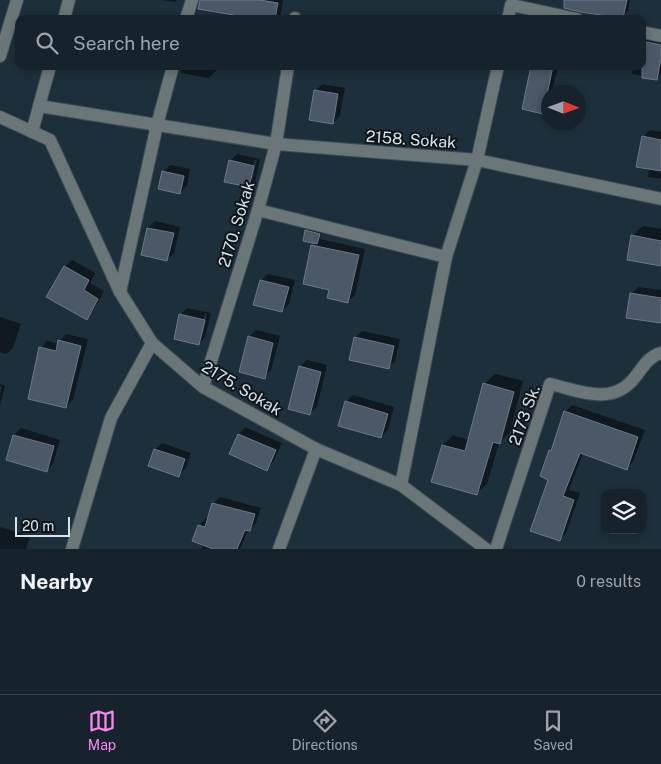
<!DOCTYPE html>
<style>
body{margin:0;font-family:"Public Sans",sans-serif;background:#1f2b34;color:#f1f3f6}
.controls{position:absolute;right:15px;bottom:15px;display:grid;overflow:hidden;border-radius:10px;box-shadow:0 2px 8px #0003}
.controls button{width:45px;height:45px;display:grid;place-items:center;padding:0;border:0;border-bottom:1px solid #354048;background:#16232c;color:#f1f3f6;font:25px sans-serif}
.compass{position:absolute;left:541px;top:85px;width:45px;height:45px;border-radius:50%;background:#16232c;box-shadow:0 2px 8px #0003;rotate:91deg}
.scale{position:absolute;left:15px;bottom:12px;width:55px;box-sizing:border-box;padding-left:5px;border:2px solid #d8e3ea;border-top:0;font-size:14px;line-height:18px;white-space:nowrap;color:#d8e3ea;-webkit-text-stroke:4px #0e161b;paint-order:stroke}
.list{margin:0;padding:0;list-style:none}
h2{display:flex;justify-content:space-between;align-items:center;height:65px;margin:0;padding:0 20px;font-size:21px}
h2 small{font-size:16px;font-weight:400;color:#9ea4a9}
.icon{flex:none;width:28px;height:28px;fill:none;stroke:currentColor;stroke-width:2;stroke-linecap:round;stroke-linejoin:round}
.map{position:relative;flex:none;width:661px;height:549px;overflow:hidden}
.search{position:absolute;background:#16232c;box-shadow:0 2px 8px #0003;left:15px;right:15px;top:15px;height:55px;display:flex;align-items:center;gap:12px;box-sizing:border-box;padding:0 18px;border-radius:10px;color:#9ea4a9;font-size:19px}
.sheet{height:145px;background:#16232c}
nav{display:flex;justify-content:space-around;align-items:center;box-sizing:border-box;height:70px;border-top:1px solid #354048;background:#16232c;font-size:14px;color:#9ea4a9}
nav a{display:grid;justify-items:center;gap:2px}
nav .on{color:#f589ef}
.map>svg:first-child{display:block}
.shadow{fill:#0007;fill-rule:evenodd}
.building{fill:#4b5868;stroke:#6b7889}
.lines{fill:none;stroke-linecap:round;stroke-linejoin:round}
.minor-casing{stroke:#3b4c56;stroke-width:14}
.minor{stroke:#6b7679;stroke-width:12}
.labels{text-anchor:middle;stroke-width:4;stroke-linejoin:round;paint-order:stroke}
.street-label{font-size:16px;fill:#d8e3ea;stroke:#0e161b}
</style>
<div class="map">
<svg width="661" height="549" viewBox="0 0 661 549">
<rect width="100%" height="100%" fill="#1d2f3a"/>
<g class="shadow">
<polygon points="161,0 177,0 175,2"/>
<polygon points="209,0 283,0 280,19 235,19 236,14"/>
<polygon points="580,0 630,0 628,11 623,16"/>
<polygon points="536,12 570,19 530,19"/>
<polygon points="642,36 661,37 661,74 657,79 632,74 633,66 642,66"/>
<polygon points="181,66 216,66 216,71 209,78 181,73"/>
<polygon points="532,66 558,66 552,92 548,92 548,106 542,113"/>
<polygon points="322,84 345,88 340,116 333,123 316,91"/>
<polygon points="650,130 661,132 661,179 648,177 649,168 643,137"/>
<path d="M237,154L260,159L256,179L249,186L230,161ZM254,160H257L252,180H250Z"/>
<polygon points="170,165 190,169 187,186 180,192 163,172"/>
<polygon points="155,221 180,227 174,253 167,260 143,254 148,228"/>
<polygon points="643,226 661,229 661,265 632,236"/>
<polygon points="309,228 322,231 320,239 365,249 355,295 348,302 331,289 312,246 316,242 306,231"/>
<polygon points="72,260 95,273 90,283 104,291 93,311 86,318 65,267"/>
<polygon points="268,274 295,280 289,304 282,311 261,281"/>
<polygon points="638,287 661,290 661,322 631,294"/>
<path d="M187,308L211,313L205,337L199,344L180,315ZM205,313L207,314L202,337H199Z"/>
<polygon points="0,317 21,324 13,348 6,354 0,352"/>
<polygon points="256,330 280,336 271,370 264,377 249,337"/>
<polygon points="362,331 400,339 395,361 388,367 355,338"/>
<polygon points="66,334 88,339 73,400 66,407 41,348 47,341 59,344 59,341"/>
<polygon points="307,360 327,365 317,407 310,413 300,367"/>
<polygon points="495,374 523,381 510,432 499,443 487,484 476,494 433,481 443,445 453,435 469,440 484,384"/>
<polygon points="0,384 5,386 0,405 0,394 2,387 0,386"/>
<polygon points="353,395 394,407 388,430 381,437 346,402"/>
<polygon points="572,405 645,430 633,462 627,468 583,453 569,490 580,493 566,533 559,540 549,479 550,451 554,447 566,411"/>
<polygon points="245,427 282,443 273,462 266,469 239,434"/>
<polygon points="21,428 60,440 53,464 46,471 14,435"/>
<polygon points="162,443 191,453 186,468 179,475 155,450"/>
<polygon points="220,497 261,508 256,523 250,530 248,530 240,549 202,549 203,544 193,540 199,525 206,518 209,519 213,504"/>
<polygon points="0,527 30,536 26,549 0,549"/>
</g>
<g class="building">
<polygon points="200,0 260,0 278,3 275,19 234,19 234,15 198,9"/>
<polygon points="564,0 627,0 623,18 580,12 564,8"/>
<polygon points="642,41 661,45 661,58 657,80 642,78"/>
<polygon points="531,66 553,66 543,114 522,109"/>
<polygon points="314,90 338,94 333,124 309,120"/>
<polygon points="642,136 661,140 661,171 636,167"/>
<polygon points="229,160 254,166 249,187 224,182"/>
<polygon points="162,171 184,176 180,194 158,189"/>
<polygon points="147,228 174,233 167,261 141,255"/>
<polygon points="305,230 320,234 317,244 303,241"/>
<polygon points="631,235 661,241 661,266 627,260"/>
<polygon points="311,245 359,255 348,303 327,298 329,290 303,284"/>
<polygon points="64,266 89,280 84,290 98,299 87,320 46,297"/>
<polygon points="260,280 289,287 282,312 253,305"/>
<polygon points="630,293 661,298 661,323 626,318"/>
<polygon points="179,314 205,320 199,345 174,339"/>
<polygon points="248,336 273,343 265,379 239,372"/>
<polygon points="354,337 394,346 389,369 349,360"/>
<polygon points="58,340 81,346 66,408 28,399 39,347 56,351"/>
<polygon points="299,366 321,372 310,415 288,409"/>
<polygon points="483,383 514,392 500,444 493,442 477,495 431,482 442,445 465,451"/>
<polygon points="345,401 388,414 381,438 338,426"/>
<polygon points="564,411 638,437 627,470 580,453 563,496 574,500 560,541 530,531 548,480 540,476 549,450 551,451"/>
<polygon points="238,434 276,450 267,471 229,454"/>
<polygon points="13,435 54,446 47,472 6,460"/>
<polygon points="154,449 185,459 179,477 148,466"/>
<polygon points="212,503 255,514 250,531 245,530 237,549 213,549 192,541 198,525 205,527"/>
</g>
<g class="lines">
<g class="minor-casing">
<g id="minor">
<polyline points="64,19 69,0"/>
<polyline points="186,19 192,0"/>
<polyline points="295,19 295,18"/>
<polyline points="508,19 511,5 577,19"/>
<polyline points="642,32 661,36"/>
<polyline points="0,56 17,0"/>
<polyline points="39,106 276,144 477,160 661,199"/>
<polyline points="0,117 50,140 120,292 152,343 203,387 316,449 401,485 486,549"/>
<polyline points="32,132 50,66"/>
<polyline points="258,210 446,257"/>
<polyline points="120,292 157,125 173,66"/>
<polyline points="203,387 258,210 276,144 288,66"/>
<polyline points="401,485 446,257 477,160 498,66"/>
<polyline points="72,549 111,418 152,343"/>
<polyline points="279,549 316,449"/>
<path d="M496,549L550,384C581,391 613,407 636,376C643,367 649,356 661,353"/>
</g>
</g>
<use href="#minor" class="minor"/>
</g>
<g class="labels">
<g class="street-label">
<text transform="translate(411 139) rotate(4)" y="6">2158. Sokak</text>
<text transform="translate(236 224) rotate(-73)" y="6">2170. Sokak</text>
<text transform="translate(242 388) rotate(31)" y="6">2175. Sokak</text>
<text transform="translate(524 415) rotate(-70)" y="6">2173 Sk.</text>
</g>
</g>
</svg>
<div class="controls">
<button><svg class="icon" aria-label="layers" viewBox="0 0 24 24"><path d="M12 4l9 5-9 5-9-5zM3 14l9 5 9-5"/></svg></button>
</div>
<svg class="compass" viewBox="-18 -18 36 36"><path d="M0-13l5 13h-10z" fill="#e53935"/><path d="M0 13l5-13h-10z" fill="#9ea4a9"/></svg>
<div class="scale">20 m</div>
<div class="search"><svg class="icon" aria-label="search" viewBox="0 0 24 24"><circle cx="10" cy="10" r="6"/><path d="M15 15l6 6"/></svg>Search here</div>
</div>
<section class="sheet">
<h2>Nearby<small>0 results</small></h2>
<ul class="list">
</ul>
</section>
<nav>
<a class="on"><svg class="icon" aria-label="map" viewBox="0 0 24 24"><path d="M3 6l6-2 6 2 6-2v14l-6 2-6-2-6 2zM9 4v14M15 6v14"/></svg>Map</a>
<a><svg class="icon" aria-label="directions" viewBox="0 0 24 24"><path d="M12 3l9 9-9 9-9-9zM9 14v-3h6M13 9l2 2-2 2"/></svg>Directions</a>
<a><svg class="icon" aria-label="saved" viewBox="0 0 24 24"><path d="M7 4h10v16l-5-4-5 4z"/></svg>Saved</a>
</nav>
